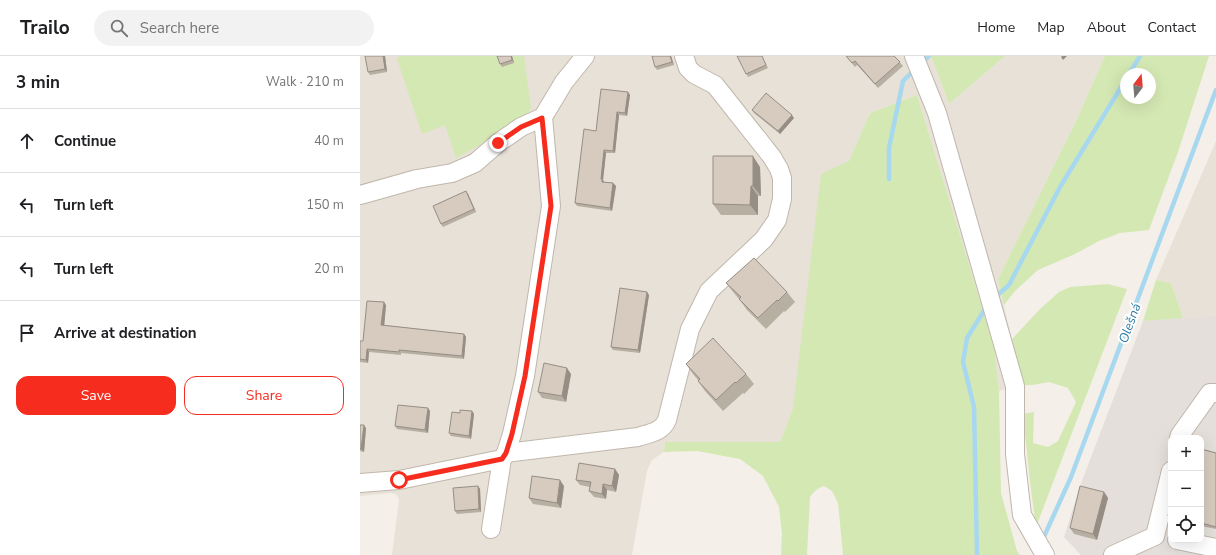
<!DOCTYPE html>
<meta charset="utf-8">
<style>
body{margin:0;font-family:"Nunito Sans",sans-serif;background:#f2f2f2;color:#202124}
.controls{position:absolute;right:12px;bottom:12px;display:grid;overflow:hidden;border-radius:8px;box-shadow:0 4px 16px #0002}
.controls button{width:36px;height:36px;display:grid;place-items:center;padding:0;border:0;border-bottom:1px solid #e0e0e0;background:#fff;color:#202124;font:20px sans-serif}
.compass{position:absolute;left:760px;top:12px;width:36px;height:36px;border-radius:50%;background:#fff;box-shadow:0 4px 16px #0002;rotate:16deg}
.stop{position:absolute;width:12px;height:12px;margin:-9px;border:3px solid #f62c1e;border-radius:50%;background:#fff}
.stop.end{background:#f62c1e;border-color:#fff;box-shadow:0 1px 4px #0008}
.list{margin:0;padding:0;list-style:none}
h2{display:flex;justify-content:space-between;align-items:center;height:52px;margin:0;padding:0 16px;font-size:17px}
h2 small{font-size:13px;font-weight:400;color:#757577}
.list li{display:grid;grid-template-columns:26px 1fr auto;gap:12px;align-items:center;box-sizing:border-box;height:64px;padding:0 16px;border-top:1px solid #e0e0e0}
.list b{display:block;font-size:15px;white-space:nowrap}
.list em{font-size:13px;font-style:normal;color:#757577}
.actions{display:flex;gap:8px;padding:12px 16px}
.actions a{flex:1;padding:9px 0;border:1px solid #f62c1e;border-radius:12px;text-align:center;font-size:14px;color:#f62c1e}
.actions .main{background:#f62c1e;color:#fff}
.icon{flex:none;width:22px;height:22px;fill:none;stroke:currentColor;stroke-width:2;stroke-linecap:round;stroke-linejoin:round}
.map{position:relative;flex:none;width:856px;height:499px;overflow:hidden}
header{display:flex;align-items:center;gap:24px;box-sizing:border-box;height:56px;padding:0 20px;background:#fff;border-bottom:1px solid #e0e0e0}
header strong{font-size:19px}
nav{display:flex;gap:22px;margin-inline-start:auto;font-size:14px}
.search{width:280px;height:36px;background:#f2f2f2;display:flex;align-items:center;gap:10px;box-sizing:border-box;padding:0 14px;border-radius:22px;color:#757577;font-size:15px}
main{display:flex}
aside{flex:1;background:#fff}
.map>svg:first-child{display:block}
.residential{fill:#e8e1d7}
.industrial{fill:#e4dfda;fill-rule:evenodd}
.green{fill:#d4e8b3;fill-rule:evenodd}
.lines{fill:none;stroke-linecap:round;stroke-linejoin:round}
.stream{stroke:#a7d8ef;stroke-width:4.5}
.minor-casing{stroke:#c0b7ac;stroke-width:20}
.minor{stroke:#fff;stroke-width:18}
.wall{fill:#b8afa3}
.shaded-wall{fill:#968e85}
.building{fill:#d6cbbe;stroke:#968e85}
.route{stroke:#f62c1e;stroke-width:5}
.labels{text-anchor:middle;stroke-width:4;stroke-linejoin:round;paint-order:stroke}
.water-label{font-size:13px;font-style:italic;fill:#2e7ba3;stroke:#fff}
</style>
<header>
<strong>Trailo</strong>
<div class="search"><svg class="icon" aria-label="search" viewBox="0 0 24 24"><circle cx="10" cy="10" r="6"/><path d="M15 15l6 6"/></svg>Search here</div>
<nav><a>Home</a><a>Map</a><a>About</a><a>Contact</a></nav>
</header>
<main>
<aside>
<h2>3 min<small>Walk · 210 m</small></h2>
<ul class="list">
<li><svg class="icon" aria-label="ahead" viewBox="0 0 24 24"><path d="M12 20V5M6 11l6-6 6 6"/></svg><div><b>Continue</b></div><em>40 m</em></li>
<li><svg class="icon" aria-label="left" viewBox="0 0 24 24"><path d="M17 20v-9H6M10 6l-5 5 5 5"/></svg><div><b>Turn left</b></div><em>150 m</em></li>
<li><svg class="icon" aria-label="left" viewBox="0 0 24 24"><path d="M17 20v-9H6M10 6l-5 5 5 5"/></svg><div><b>Turn left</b></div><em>20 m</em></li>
<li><svg class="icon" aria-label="arrive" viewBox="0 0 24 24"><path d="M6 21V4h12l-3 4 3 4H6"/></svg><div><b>Arrive at destination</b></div></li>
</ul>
<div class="actions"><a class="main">Save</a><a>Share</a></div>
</aside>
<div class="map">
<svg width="856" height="499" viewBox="0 0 856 499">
<rect width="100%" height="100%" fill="#f4f0e9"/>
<g class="residential">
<polygon points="0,0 571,0 589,48 645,0 745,0 716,65 638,223 662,329 639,335 634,290 557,39 510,57 489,105 433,352 420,386 305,386 304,396 292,404 287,415 272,499 32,499 39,443 36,438 31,437 0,440"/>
<polygon points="856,85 856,259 823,262 811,227 796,224"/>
</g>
<path class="industrial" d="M856,259V499H721L704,481L720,430L783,265ZM811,382H841V484H811Z"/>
<g class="green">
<polygon points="40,0 164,0 171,52 162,66 96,102 85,69 62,78 37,3"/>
<polygon points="571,0 645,0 589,48"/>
<path d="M745,0H849L818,96L789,174L760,177L739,185L715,198L678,214L655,235L644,249L638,223L716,65ZM766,18H790V42H766Z"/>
<path d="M557,39L634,290L639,335L641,437L657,495L660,499H483L478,447L472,435L464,430C458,432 454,435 450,441L447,499H421L422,478L419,451L403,420L380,403L337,395L304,396L305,386H420L433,352L461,118L489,105L510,57Z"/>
<polygon points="796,224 811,227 823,262 783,265"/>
<polygon points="748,228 767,233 676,471 670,426 663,358 674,356 673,387 688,391 698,385 716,346 708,332 689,326 672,329 662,329 652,283 680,253 699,236 710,231"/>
</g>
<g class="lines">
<g class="stream">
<polyline points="561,7 569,0"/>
<polyline points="769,18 780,0"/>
<polyline points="529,123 529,92 543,25 554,14"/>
<polyline points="634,242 649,229 700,131 766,23"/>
<polyline points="682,485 711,421 856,34"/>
<polyline points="617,499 614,351 603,306 607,282 627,250"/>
</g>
<g class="minor-casing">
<g id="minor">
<polyline points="554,0 577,57 655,330 655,398 662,459 685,499"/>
<polyline points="0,139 57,123 92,117 115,107 138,87 161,71 183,61"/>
<polyline points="819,382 820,379 850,337 856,337"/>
<path d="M146,397L278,381C290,377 302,376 307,364L330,273L349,235L404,183L417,164L422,143V122L419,113L412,101L355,29L334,18L328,12L324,0"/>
<polyline points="0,427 39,424 142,403 146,397 152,378 165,320 191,150 183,61 204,26 225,0"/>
<polyline points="131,473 142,403"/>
<polyline points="817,484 856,492"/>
<polyline points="753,499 795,480 811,415"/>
</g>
</g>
<use href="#minor" class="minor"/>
</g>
<g class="wall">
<polygon points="25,0 27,16 10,19 8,16"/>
<polygon points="137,0 152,0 154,7 142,11 140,8"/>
<polygon points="292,0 311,0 314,9 297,14 295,11"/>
<polygon points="377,0 402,0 408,12 388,21"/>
<polygon points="486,0 534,0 543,10 518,32 497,9 495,11"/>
<polygon points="270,39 267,60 259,59 255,97 246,97 243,124 244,126 253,127 256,130 252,155 217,150 215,147 236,75"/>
<polygon points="392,54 434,62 420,78 394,57"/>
<polygon points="400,111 401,140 398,140 398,159 361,159 353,148"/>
<polygon points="108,138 116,156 83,171 81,168"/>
<polygon points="366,227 427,236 435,246 425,256 424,255 406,273 387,254 379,243 374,237"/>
<polygon points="289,239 280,297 253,294 251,291"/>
<polygon points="26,249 24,269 104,278 106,281 104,303 41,297 41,299 9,296 8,307 0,306 0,285 3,285"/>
<polygon points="326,308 386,318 394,328 384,338 383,337 363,355 345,335 338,325 338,324 333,318"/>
<polygon points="211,318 206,346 182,342 178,336"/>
<polygon points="70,355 68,377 37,373 35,370"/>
<polygon points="112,355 114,358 111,383 91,380 89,377 100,357"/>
<polygon points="0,369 6,372 4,396 0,395"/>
<polygon points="841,393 856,397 856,473 841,470"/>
<polygon points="255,413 259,419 256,436 247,434 246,443 234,441 229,435 230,431 220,429 216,424"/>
<polygon points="118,430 120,433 121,456 97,458 95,455"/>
<polygon points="204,430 201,452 173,448 169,442"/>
<polygon points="744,436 748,442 737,484 714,478 710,472"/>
</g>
<g class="shaded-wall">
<polygon points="23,0 25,0 27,16 25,13"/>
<polygon points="151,0 152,0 154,7 152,4"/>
<polygon points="310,0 311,0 314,9 312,6"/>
<polygon points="702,0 707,0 703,4 701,1"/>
<polygon points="268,36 270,39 267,60 265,57"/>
<polygon points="257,56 259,59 255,97 253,95"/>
<polygon points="432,59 434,62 420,78 418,75"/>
<polygon points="244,94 246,97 243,124 244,126 242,126 241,123"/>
<polygon points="393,100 400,111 401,140 393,130"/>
<polygon points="253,127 256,130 252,155 250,152"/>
<polygon points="391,130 398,140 398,159 390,149"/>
<polygon points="106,135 108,138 116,156 114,153"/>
<polygon points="287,236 289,239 280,297 278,294"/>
<polygon points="24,246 26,249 24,272 21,269"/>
<polygon points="104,278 106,281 104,303 102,300"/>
<polygon points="7,293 9,296 8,307 6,304"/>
<polygon points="207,312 211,318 206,346 202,340"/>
<polygon points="68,352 70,355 68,377 65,374"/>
<polygon points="112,355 114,358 111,383 109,380"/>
<polygon points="4,369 6,372 4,396 1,393"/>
<polygon points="255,413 259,419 256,436 252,430"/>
<polygon points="200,424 204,430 201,452 197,447"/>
<polygon points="243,428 247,434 246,443 242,438"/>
<polygon points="118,430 120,433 121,456 119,453"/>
<polygon points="744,436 748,442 737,484 733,478"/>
</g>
<g class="building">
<polygon points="5,0 23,0 25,13 8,16"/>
<polygon points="137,0 151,0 152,4 140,8"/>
<polygon points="292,0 310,0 312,6 295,11"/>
<polygon points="377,0 402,0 406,9 386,18"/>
<polygon points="486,0 534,0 540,6 515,28 495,5 492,7"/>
<polygon points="241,33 268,36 265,57 257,56 253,95 244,94 241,123 242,123 242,126 253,127 250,152 215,147 224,73 236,75"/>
<polygon points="406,37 432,59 418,75 392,54"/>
<polygon points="353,100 393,100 393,130 391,130 390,149 353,148"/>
<polygon points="106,135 114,153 81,168 73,150"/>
<polygon points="394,202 427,236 418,245 417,244 398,262 379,243 381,241 366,227"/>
<polygon points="260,232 287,236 278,294 251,291"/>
<polygon points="7,245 24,246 21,269 104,278 102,300 39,294 39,296 7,293 6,304 0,303 0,285 3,285"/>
<polygon points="353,282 386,318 376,327 375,326 356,344 338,325 340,323 326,308"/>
<polygon points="184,307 207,312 202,340 178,336"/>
<polygon points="38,349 68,352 65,374 35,370"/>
<polygon points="100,354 112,355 109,380 89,377 92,356 100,357"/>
<polygon points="0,369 4,369 1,393 0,392"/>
<polygon points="841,393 856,397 856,471 841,467"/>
<polygon points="219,407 255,413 252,430 243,428 242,438 229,435 231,426 216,424"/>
<polygon points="172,420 200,424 197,447 169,442"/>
<polygon points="118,430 119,453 95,455 93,432"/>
<polygon points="720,430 744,436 733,478 710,472"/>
<polygon points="811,447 811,461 808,460"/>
</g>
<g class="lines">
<polyline class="route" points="39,424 142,403 146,397 152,378 165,320 191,150 182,62 161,71 138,87"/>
</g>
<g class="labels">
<g class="water-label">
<text transform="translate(769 267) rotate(-70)" y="5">Olešná</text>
</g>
</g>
</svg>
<div class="controls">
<button>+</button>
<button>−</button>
<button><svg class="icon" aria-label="locate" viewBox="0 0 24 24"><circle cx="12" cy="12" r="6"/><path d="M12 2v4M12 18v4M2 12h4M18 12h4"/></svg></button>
</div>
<svg class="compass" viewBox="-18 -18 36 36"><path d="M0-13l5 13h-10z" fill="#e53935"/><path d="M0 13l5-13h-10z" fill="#757577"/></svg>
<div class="stop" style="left:39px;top:424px"></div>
<div class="stop end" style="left:138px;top:87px"></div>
</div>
</main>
